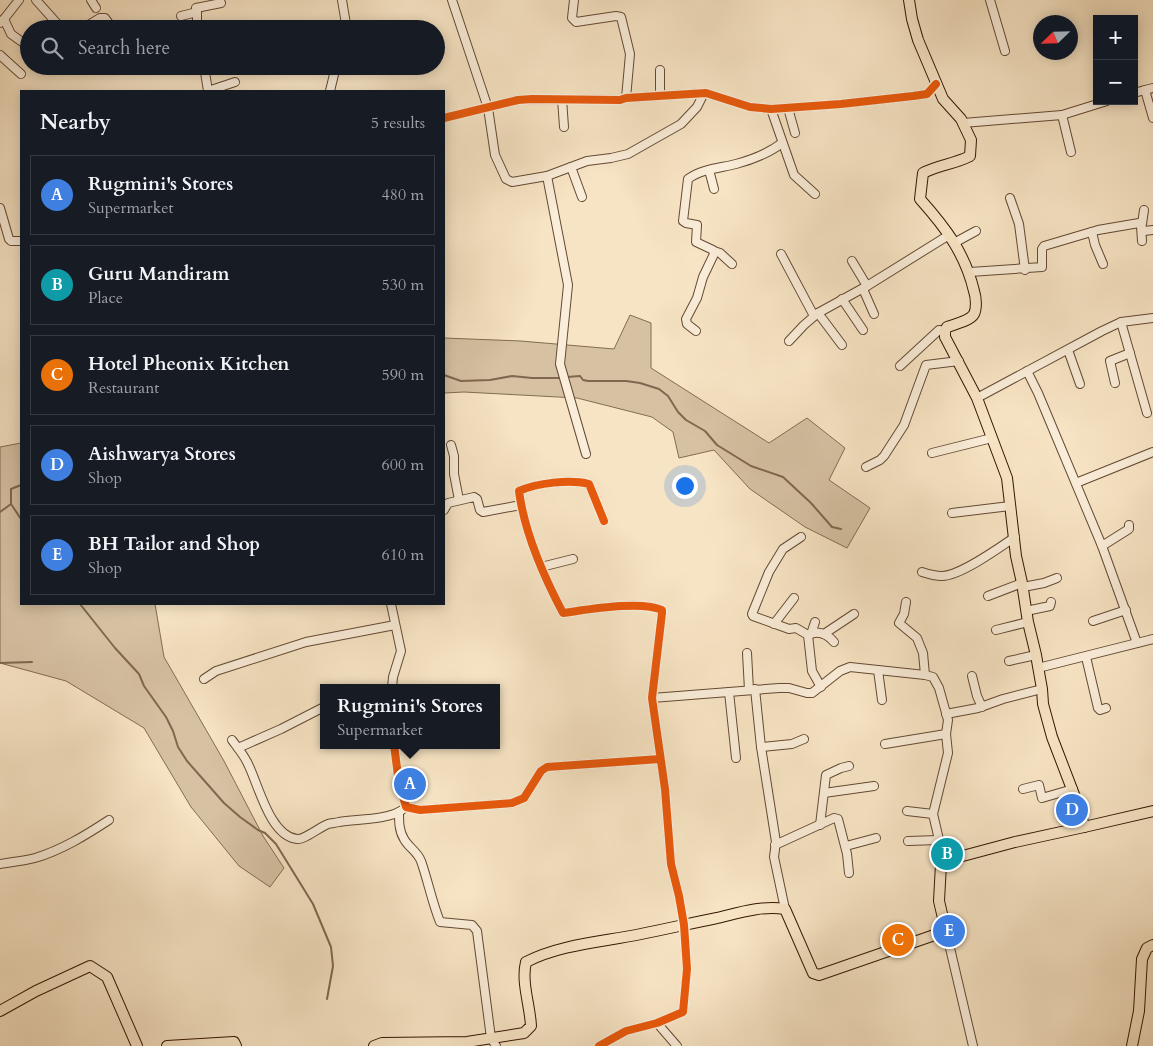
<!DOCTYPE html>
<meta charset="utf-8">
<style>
body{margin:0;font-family:Cardo,serif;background:#20242c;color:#f1f3f6}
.controls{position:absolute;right:15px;top:15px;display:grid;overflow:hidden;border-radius:0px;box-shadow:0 2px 12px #0003}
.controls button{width:45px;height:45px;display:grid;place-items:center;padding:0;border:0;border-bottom:1px solid #363941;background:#171b24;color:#f1f3f6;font:25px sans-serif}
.compass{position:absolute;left:1033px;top:15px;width:45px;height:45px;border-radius:50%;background:#171b24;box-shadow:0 2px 12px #0003;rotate:247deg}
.you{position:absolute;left:684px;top:485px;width:18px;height:18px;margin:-12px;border:4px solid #fff;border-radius:50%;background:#1a73e8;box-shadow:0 0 0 8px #1a73e833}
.badge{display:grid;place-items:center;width:32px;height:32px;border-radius:50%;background:#c59692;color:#fff;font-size:16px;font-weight:700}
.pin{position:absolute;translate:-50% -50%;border:2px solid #fff;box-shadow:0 1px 5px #0006}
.popup{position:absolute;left:320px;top:684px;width:180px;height:65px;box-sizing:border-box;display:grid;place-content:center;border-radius:0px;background:#171b24;filter:drop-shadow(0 1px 4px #0005);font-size:16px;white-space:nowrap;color:#9ea1a6}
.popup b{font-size:19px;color:#f1f3f6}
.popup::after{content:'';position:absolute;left:50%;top:100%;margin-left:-10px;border:10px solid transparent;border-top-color:#171b24}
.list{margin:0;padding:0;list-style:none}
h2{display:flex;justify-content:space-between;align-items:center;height:65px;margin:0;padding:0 20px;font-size:21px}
h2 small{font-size:16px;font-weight:400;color:#9ea1a6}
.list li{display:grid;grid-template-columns:32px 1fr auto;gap:15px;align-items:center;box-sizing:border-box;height:80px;margin:0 10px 10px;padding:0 10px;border:1px solid #363941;border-radius:0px}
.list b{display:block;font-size:19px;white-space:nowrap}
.list p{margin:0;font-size:16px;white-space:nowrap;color:#9ea1a6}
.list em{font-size:16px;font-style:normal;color:#9ea1a6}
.icon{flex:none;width:28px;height:28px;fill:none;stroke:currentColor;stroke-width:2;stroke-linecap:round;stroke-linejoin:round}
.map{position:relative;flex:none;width:1153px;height:1046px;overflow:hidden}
.search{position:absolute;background:#171b24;box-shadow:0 2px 12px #0003;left:20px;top:20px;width:425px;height:55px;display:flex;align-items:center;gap:12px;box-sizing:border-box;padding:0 18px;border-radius:28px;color:#9ea1a6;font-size:19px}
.panel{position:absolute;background:#171b24;box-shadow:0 2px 12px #0003;left:20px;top:90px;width:425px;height:515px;border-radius:0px}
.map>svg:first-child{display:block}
.green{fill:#d6c1a3;stroke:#846b53}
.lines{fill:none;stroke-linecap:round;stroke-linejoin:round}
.stream{stroke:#80674f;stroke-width:2}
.minor-casing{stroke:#644933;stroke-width:10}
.major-casing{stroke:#331503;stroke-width:12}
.minor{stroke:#faedd9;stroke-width:8}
.major{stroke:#f7e4c4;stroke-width:10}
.cycleway-casing{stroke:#faedd9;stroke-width:11}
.cycleway{stroke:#e8590c;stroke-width:8}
</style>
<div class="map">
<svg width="1153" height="1046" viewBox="0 0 1153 1046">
<rect width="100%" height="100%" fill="#f7e4c4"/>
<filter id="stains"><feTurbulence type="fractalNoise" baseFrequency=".004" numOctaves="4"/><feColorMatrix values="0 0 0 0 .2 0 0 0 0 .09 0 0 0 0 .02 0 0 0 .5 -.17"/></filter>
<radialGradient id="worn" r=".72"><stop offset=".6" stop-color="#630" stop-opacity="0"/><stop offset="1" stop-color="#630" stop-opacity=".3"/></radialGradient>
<g class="green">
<polygon points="630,315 651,323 651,368 769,443 807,418 845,448 829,480 870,508 847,548 805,527 750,489 714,450 679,458 673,432 652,417 577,398 464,392 444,393 444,338 521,341 614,349"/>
<polygon points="21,443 21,604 155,604 164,657 224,761 263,836 284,868 270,887 239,866 191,807 144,728 66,681 0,663 0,447"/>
</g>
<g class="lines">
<g class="stream">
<polyline points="444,375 461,381 490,380 512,376 532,378 563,378"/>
<polyline points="567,377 580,376 583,380 588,381 626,381 640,383 659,389 668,396 678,412 686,420 705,431 717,445 751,466 783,477 811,503 832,527 841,529"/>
<polyline points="11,504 21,519"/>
<polyline points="0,512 11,504 11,489 21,485"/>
<polyline points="80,604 115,648 139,674 144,686 166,717 173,731 178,747 187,761 224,803 240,817 258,830 265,833 276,844 313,904 331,947 333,966 327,999"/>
<polyline points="0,663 32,662"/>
</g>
<g class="minor-casing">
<g id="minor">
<polyline points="36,0 62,29"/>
<polyline points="91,0 96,8"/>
<polyline points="342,0 346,24 344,29"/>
<polyline points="452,0 488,108 495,155 506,179 512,182 547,176 587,161 611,158 628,154 681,124 697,107 704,93"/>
<polyline points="574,0 572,18 576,22 616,16 621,17 630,54 626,98"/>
<polyline points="990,0 1005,51"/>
<polyline points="196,8 221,3"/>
<polyline points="181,16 197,12 197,29"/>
<polyline points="4,19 19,0"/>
<polyline points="0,23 4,19 11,34 29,47"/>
<polyline points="82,29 100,18 105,18 113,29"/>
<polyline points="0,55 21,74"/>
<polyline points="204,66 208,91"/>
<polyline points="660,70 660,96"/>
<polyline points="1153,88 1145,90 1153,118"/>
<polyline points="208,91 235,82"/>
<polyline points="330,91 336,66"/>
<polyline points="1134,93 1145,90"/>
<polyline points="562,99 564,127"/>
<polyline points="788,108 795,133"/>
<polyline points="771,109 794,175 815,194"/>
<polyline points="444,118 518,100 532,99 620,100 626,98 706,93 750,107 771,109 841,104 913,96 927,94 936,84"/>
<polyline points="963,123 1062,115"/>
<polyline points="1071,152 1062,115 1107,101"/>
<polyline points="571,167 582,197"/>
<polyline points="709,170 714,189"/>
<polyline points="547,176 568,285 560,364 586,454"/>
<polyline points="1010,198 1019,224 1025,270"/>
<polyline points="0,208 9,239 11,241 21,241"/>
<polyline points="1142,224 1144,210"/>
<polyline points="1141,226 1142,241"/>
<polyline points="1092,232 1095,245 1103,264"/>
<polyline points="954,243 976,231"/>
<polyline points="714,251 720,253 732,264"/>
<polyline points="781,254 814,316"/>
<polyline points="852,261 867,286"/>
<polyline points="970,272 1042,267 1042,249 1044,246 1098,230 1139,223 1144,231 1153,230"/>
<polyline points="863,289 874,314"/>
<polyline points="842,299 863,330"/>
<polyline points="818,313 842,345"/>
<polyline points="1121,322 1147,413"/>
<path d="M696,331L687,324L686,319L697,298L703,277L714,254L713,250L696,242L697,225L686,223L683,221L688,179C701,169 720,168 736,164C751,160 769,153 782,143"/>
<polyline points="789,341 804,325 818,313 867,286 949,235"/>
<polyline points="1068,350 1080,384"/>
<polyline points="900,366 939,330 945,331"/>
<polyline points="1027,371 1038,393 1102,546 1137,643"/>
<polyline points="1115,383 1110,361 1130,353"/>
<polyline points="977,398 1102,331 1121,322 1153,318"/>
<polyline points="451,445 454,456 454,474 459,500"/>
<polyline points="932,453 992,438"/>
<polyline points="866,467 880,460 884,456 904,425 926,365 959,361"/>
<polyline points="1076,483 1153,452"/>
<polyline points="444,510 448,503 474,497 477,499 480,510 483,512 521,505"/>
<polyline points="952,513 1010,506"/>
<polyline points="801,537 783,549 769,572 752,614 753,616 789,629 796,628 808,635 812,671 821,687"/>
<polyline points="1102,546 1129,529 1129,525"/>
<polyline points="541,567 573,559"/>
<path d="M922,572C928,574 935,576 942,576C960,576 999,548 1015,537"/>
<polyline points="1023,587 1044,583 1057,578"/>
<polyline points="988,596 1022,583"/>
<polyline points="906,602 904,614 899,623 917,638 923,653 925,675 933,677 939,688 948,720 946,734 948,753 933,814 944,861"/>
<polyline points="391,604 401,651 393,677 392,688"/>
<polyline points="1026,611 1050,606 1051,602"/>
<polyline points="1093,621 1126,610"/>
<polyline points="774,624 794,598"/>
<polyline points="996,630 1028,622"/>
<polyline points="811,634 815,622"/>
<polyline points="824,634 854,614"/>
<path d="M808,635C818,630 827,634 834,642"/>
<polyline points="747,653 749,690"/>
<polyline points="1086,657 1098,708 1100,710 1106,708"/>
<polyline points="1009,661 1036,655"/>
<polyline points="1038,668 1153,639"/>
<polyline points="878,670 882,700"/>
<polyline points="972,676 977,696 982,707"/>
<polyline points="204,679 216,671 306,642 395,625"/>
<polyline points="755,689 761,747 776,842 774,857 785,909"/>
<polyline points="729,692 736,758"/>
<polyline points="652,698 779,688 789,688 807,693 812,693 840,671 850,667 925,675"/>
<polyline points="946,714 978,708 1003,699 1042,689"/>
<path d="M232,740C237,747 243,754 247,762C258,782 269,836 297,839C304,840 320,827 328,824C331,823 335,823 339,822C357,819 388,820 402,810"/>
<polyline points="885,744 946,734"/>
<polyline points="394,745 399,783 406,807 420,810 512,803 524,798 541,771 547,767 660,759"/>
<polyline points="761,747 792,744 804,739"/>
<polyline points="238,748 281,729 324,707"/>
<polyline points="1023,789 1039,785 1042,798 1073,789"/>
<polyline points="824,793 874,786"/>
<polyline points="907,811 933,814"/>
<path d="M399,812C399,822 399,831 404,839C409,848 417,851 421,861C428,881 432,902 440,922L472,925L477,931L491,1038L496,1046"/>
<polyline points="820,825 826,775 841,768 849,766"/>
<polyline points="908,841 939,840"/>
<polyline points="775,845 834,818 838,819 847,854 849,873"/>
<polyline points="846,846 876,838"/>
<path d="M0,864C12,862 24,861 35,858C62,850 86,835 109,820"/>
<polyline points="946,931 973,1046"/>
<polyline points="657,1023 677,1046"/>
<path d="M599,1046L626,1031L657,1023L683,1012L687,969L684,925L679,896L671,864L665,789L652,698L662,613V610C641,600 586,610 563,613C544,577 524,530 519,491C537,483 570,479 589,484L604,521"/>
</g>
</g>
<g class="major-casing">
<g id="major">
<path d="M909,0L912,19L918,40L943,99L961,119L971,140L970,156C955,164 938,165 923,173L920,199C945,227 965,253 974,291C976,297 977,308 974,314C970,321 955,324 947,327L945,331V337L977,398L1007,478L1016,556L1022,583L1028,622L1036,655L1042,689L1043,704L1052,737L1080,810L1084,827"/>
<polyline points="0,1011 36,991 90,966 107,977 137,1046"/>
<polyline points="167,1046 234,1042 236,1046"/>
<path d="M374,1046L382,1043L467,1042L524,1033L531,1026C530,1005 521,982 526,962C561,944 603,942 641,934C666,929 692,923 717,918C738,913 763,905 785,909L813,973L819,975L946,931L939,901L941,864L944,861L1015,842L1084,827L1153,811"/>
<polyline points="1132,1046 1139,1011 1142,959 1147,948 1153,945"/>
</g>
</g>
<use href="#minor" class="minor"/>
<use href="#major" class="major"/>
<g class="cycleway-casing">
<g id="cycleway">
<polyline points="444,118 518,100 532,99 620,100 626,98 706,93 750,107 771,109 841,104 913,96 927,94 936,84"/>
<polyline points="394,745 399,783 406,807 420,810 512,803 524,798 541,771 547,767 660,759"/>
<path d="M599,1046L626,1031L657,1023L683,1012L687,969L684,925L679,896L671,864L665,789L652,698L662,613V610C641,600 586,610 563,613C544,577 524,530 519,491C537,483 570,479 589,484L604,521"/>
</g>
</g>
<use href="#cycleway" class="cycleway"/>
</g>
<rect width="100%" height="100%" filter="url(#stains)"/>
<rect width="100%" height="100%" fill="url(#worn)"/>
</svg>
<div class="controls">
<button>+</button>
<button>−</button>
</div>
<svg class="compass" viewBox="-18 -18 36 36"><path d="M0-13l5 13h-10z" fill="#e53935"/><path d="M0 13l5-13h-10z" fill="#9ea1a6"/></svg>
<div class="you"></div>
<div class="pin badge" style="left:410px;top:784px;background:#3f7fe0">A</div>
<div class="popup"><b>Rugmini's Stores</b>Supermarket</div>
<div class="pin badge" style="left:947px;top:854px;background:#0f9aa8">B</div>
<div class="pin badge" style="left:898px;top:940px;background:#e8710a">C</div>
<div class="pin badge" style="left:1072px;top:810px;background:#3f7fe0">D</div>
<div class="pin badge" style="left:949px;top:931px;background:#3f7fe0">E</div>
<div class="search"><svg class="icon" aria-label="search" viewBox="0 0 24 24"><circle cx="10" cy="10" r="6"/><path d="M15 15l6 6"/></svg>Search here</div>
<section class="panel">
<h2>Nearby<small>5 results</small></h2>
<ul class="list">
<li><span class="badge" style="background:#3f7fe0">A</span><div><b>Rugmini's Stores</b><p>Supermarket</p></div><em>480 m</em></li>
<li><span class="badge" style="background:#0f9aa8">B</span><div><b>Guru Mandiram</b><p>Place</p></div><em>530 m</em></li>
<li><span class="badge" style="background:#e8710a">C</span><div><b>Hotel Pheonix Kitchen</b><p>Restaurant</p></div><em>590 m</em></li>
<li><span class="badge" style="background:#3f7fe0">D</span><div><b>Aishwarya Stores</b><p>Shop</p></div><em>600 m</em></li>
<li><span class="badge" style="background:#3f7fe0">E</span><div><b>BH Tailor and Shop</b><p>Shop</p></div><em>610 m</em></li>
</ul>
</section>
</div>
